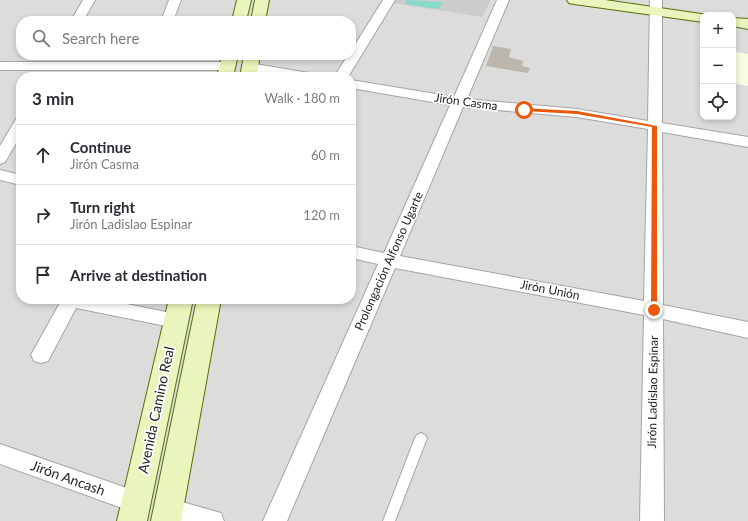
<!DOCTYPE html>
<meta charset="utf-8">
<style>
body{margin:0;font-family:Lato,sans-serif;background:#f7f7f7;color:#2b2b33}
.controls{position:absolute;right:12px;top:12px;display:grid;overflow:hidden;border-radius:8px;box-shadow:0 2px 6px #0003}
.controls button{width:36px;height:36px;display:grid;place-items:center;padding:0;border:0;border-bottom:1px solid #e1e1e2;background:#fff;color:#2b2b33;font:20px sans-serif}
.stop{position:absolute;width:12px;height:12px;margin:-9px;border:3px solid #ea580c;border-radius:50%;background:#fff}
.stop.end{background:#ea580c;border-color:#fff;box-shadow:0 1px 4px #0008}
.list{margin:0;padding:0;list-style:none}
h2{display:flex;justify-content:space-between;align-items:center;height:52px;margin:0;padding:0 16px;font-size:17px}
h2 small{font-size:13px;font-weight:400;color:#7c7c81}
.list li{display:grid;grid-template-columns:26px 1fr auto;gap:12px;align-items:center;box-sizing:border-box;height:60px;padding:0 16px;border-top:1px solid #e1e1e2}
.list b{display:block;font-size:15px;white-space:nowrap}
.list p{margin:0;font-size:13px;white-space:nowrap;color:#7c7c81}
.list em{font-size:13px;font-style:normal;color:#7c7c81}
.icon{flex:none;width:22px;height:22px;fill:none;stroke:currentColor;stroke-width:2;stroke-linecap:round;stroke-linejoin:round}
.map{position:relative;flex:none;width:748px;height:521px;overflow:hidden}
.search{position:absolute;background:#fff;box-shadow:0 2px 6px #0003;left:16px;top:16px;width:340px;height:44px;display:flex;align-items:center;gap:10px;box-sizing:border-box;padding:0 14px;border-radius:16px;color:#7c7c81;font-size:15px}
.panel{position:absolute;background:#fff;box-shadow:0 2px 6px #0003;left:16px;top:72px;width:340px;height:232px;border-radius:16px}
.map>svg:first-child{display:block}
.residential{fill:#dcdcdb;fill-rule:evenodd}
.education{fill:#f8fde0}
.religious{fill:#ccc}
.pitch{fill:#88d9c6}
.building{fill:#bbb6ae}
.lines{fill:none;stroke-linecap:round;stroke-linejoin:round}
.lane-casing{stroke:#a5a5a5;stroke-width:2}
.street-casing{stroke:#a5a5a5;stroke-width:2}
.secondary-casing{stroke:#546f0c;stroke-width:2}
.lane{fill:#fff;fill-rule:evenodd}
.street{fill:#fff;fill-rule:evenodd}
.secondary{fill:#e9f5bc;fill-rule:evenodd}
.route{fill:#ea580c}
.labels{text-anchor:middle;stroke-width:3.5;stroke-linejoin:round;paint-order:stroke}
.street-label{font-size:12px;fill:#1e1e1e;stroke:#fff}
.near-street-label{font-size:14px;fill:#1e1e1e;stroke:#fff}
</style>
<div class="map">
<svg width="748" height="521" viewBox="0 0 748 521">
<rect width="100%" height="100%" fill="#efede5"/>
<path class="residential" d="M0,0H748V521H0ZM703,15H733V117H703ZM21,21H351V55H21ZM21,77H351V299H21Z"/>
<polygon class="education" points="733,51 748,54 748,86 733,83"/>
<polygon class="religious" points="395,0 491,0 482,17 393,3"/>
<polygon class="pitch" points="407,0 443,2 438,9 404,4"/>
<polygon class="building" points="493,46 511,49 509,57 523,61 522,66 530,68 528,73 486,66"/>
<g class="lines">
<g class="lane-casing">
<polygon id="lane" points="421,433 425,435 427,438 395,521 383,521 415,438 417,435"/>
</g>
<g class="street-casing">
<g id="street">
<polygon points="83,0 95,0 83,21 71,21"/>
<polygon points="169,0 181,0 173,21 161,21"/>
<polygon points="383,0 395,0 348,77 334,77 348,55 351,55 351,51"/>
<path d="M497,0H509L467,99L577,109L648,121L650,0H662V123L748,137V147L662,132L663,305L748,322V338L663,319L664,521H640L644,315L395,268L287,521H263L378,264L351,258V246L384,253L450,105L351,88V80L454,97ZM463,107L577,117L648,129L644,301L400,256Z"/>
<polygon points="0,62 228,62 233,63 235,66 233,69 228,70 0,70"/>
<polygon points="249,63 309,73 314,74 316,77 285,77 244,70 242,67 244,64"/>
<polygon points="21,118 21,135 5,162 0,164 0,146 16,119"/>
<polygon points="0,170 21,175 21,185 0,180"/>
<polygon points="62,299 102,299 176,314 183,316 186,321 183,326 176,328 76,308 48,361 41,363 34,361 31,355"/>
<polygon points="0,444 144,494 148,502 144,510 136,513 0,464"/>
<polygon points="168,498 221,513 224,521 170,521 160,517 156,509 160,501"/>
</g>
</g>
<g class="secondary-casing">
<g id="secondary">
<polygon points="237,0 251,0 246,21 232,21"/>
<polygon points="255,0 269,0 265,21 251,21"/>
<polygon points="567,0 605,0 708,15 703,15 703,22 574,4 569,3"/>
<polygon points="733,18 748,19 748,29 733,26"/>
<polygon points="222,55 238,55 233,77 217,77"/>
<polygon points="244,55 260,55 256,77 240,77"/>
<polygon points="169,299 193,299 147,521 117,521"/>
<polygon points="197,299 221,299 181,521 151,521"/>
</g>
</g>
<use href="#lane" class="lane"/>
<use href="#street" class="street"/>
<use href="#secondary" class="secondary"/>
</g>
<polygon class="route" points="522,108 577,111 657,126 657,312 654,312 651,310 652,127 577,114 524,111 522,111"/>
<g class="labels">
<g class="street-label">
<text transform="translate(466 102) rotate(8)" y="4">Jirón Casma</text>
<text transform="translate(389 261) rotate(-66)" y="4">Prolongación Alfonso Ugarte</text>
<text transform="translate(550 290) rotate(11)" y="4">Jirón Unión</text>
<text transform="translate(653 392) rotate(-89)" y="4">Jirón Ladislao Espinar</text>
</g>
<g class="near-street-label">
<text transform="translate(156 410) rotate(-78)" y="5">Avenida Camino Real</text>
<text transform="translate(68 478) rotate(20)" y="5">Jirón Ancash</text>
</g>
</g>
</svg>
<div class="controls">
<button>+</button>
<button>−</button>
<button><svg class="icon" aria-label="locate" viewBox="0 0 24 24"><circle cx="12" cy="12" r="6"/><path d="M12 2v4M12 18v4M2 12h4M18 12h4"/></svg></button>
</div>
<div class="stop" style="left:524px;top:110px"></div>
<div class="stop end" style="left:654px;top:310px"></div>
<div class="search"><svg class="icon" aria-label="search" viewBox="0 0 24 24"><circle cx="10" cy="10" r="6"/><path d="M15 15l6 6"/></svg>Search here</div>
<section class="panel">
<h2>3 min<small>Walk · 180 m</small></h2>
<ul class="list">
<li><svg class="icon" aria-label="ahead" viewBox="0 0 24 24"><path d="M12 20V5M6 11l6-6 6 6"/></svg><div><b>Continue</b><p>Jirón Casma</p></div><em>60 m</em></li>
<li><svg class="icon" aria-label="right" viewBox="0 0 24 24"><path d="M7 20v-9h11M14 6l5 5-5 5"/></svg><div><b>Turn right</b><p>Jirón Ladislao Espinar</p></div><em>120 m</em></li>
<li><svg class="icon" aria-label="arrive" viewBox="0 0 24 24"><path d="M6 21V4h12l-3 4 3 4H6"/></svg><div><b>Arrive at destination</b></div></li>
</ul>
</section>
</div>
